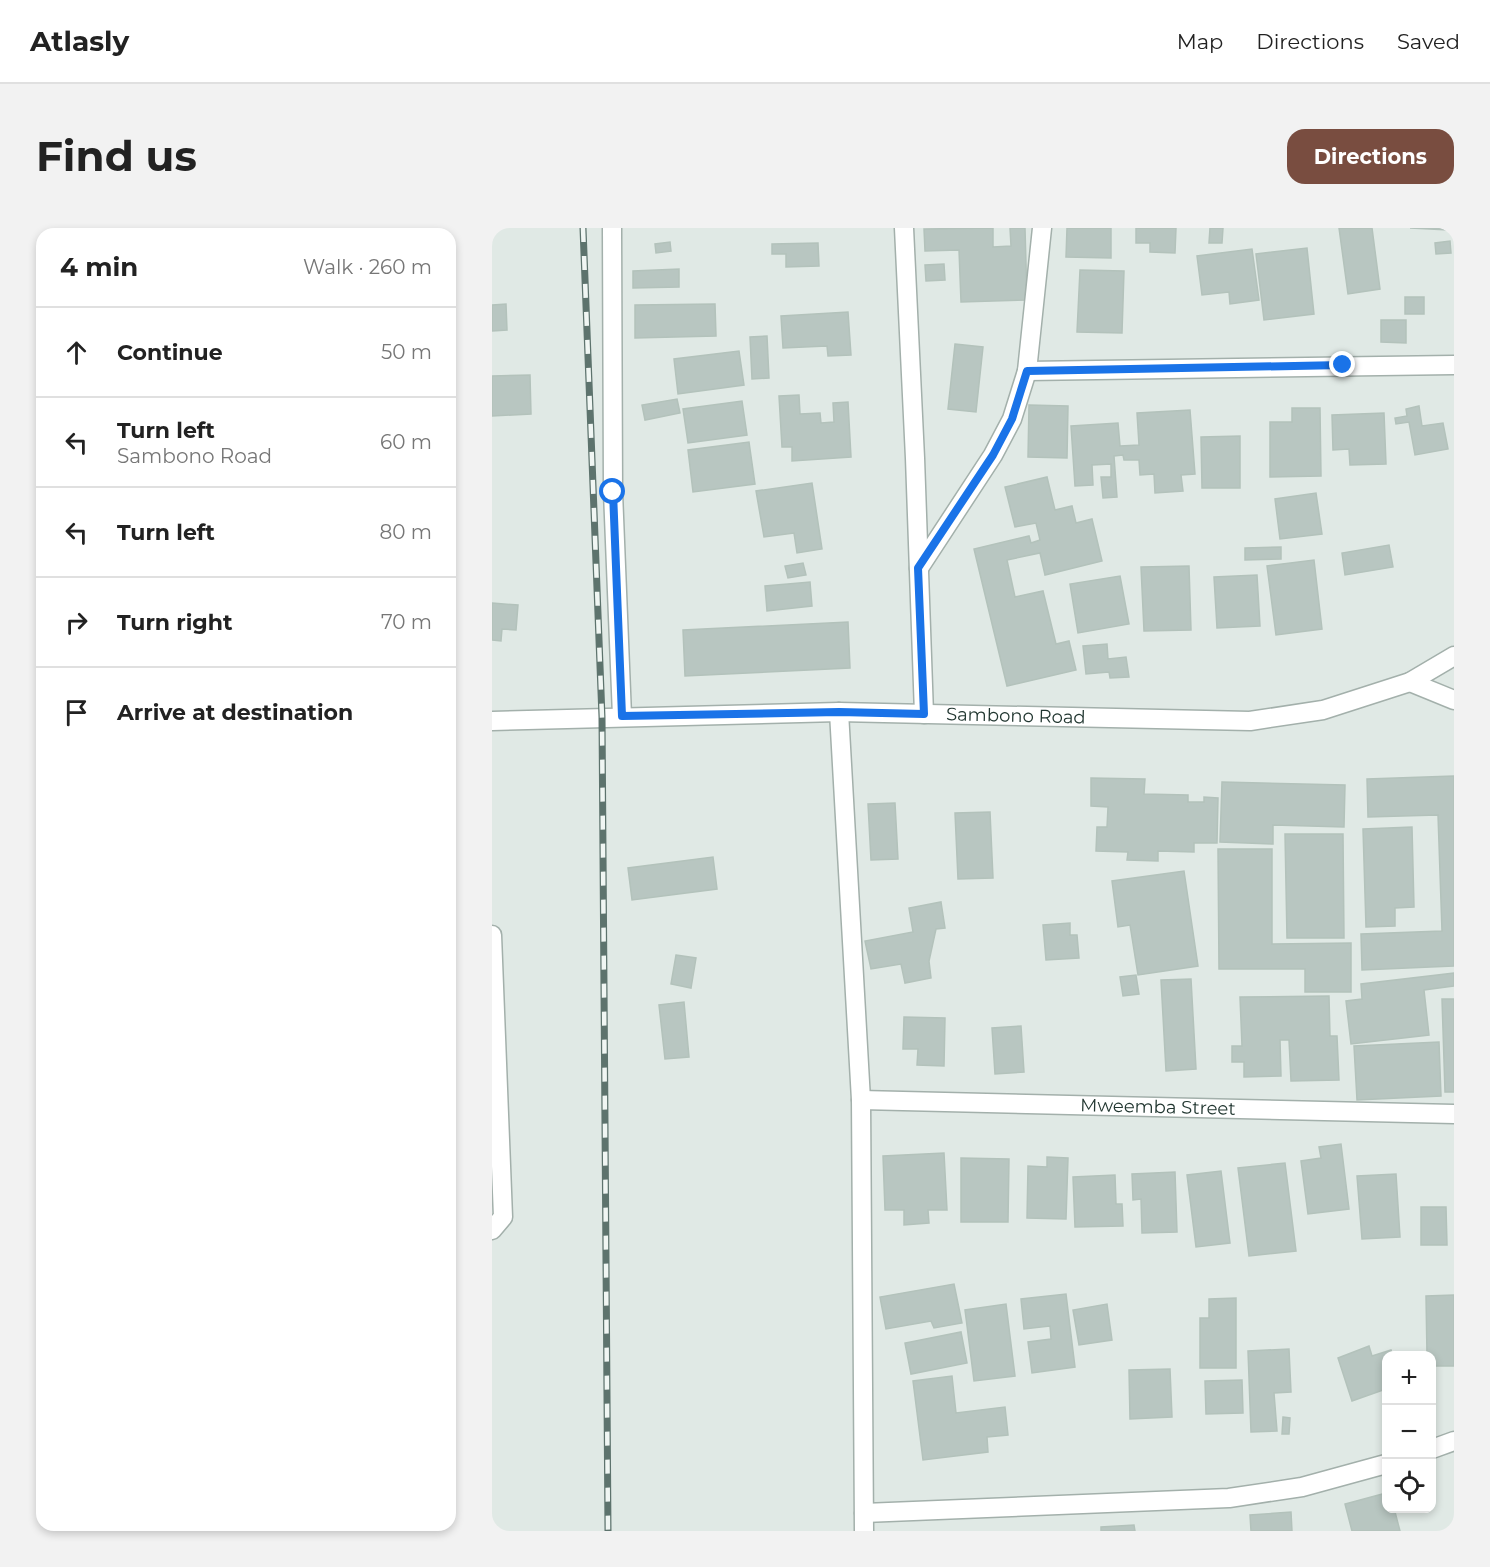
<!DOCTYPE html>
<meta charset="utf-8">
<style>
body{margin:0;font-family:Montserrat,sans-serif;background:#f2f2f2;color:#222}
.controls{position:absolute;right:18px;bottom:18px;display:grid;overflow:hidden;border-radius:12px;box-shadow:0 3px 9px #0003}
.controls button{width:54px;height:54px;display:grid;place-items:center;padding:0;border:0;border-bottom:2px solid #e0e0e0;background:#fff;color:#222;font:30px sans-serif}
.stop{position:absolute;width:18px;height:18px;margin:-14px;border:4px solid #1a73e8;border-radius:50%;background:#fff}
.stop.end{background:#1a73e8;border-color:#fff;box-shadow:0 2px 6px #0008}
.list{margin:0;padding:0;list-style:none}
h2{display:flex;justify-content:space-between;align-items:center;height:78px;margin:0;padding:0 24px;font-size:26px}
h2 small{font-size:20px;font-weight:400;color:#767676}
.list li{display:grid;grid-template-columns:39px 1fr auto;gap:18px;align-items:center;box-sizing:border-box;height:90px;padding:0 24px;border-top:2px solid #e0e0e0}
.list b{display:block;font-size:22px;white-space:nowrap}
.list p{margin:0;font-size:20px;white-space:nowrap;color:#767676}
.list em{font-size:20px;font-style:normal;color:#767676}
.icon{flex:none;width:33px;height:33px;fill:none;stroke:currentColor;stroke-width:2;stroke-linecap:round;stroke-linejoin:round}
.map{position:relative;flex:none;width:962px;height:1303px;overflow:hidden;border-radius:18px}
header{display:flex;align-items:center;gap:36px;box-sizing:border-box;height:84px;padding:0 30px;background:#fff;border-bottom:2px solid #e0e0e0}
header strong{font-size:28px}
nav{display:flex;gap:33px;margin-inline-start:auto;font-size:21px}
.intro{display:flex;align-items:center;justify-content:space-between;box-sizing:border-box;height:144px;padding:0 36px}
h1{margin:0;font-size:42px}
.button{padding:15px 27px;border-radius:18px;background:#794d40;color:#fff;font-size:21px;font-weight:700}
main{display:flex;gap:36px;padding:0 36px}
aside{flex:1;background:#fff;border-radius:18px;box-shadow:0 3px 9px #0003}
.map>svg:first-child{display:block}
.building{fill:#b8c6c1;stroke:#b3c2bb;stroke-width:1.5}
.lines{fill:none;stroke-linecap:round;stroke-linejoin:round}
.street-casing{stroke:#a3b0ab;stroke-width:21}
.street{stroke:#fff;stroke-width:18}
.rail-casing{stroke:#5d736d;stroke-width:7}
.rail{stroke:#f0f6f3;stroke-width:4.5;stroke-dasharray:14;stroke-linecap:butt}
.route{stroke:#1a73e8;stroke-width:8}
.labels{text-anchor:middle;stroke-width:6;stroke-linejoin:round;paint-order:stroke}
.street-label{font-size:18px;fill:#223731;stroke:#f0f6f3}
</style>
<header>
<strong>Atlasly</strong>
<nav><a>Map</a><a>Directions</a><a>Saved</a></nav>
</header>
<div class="intro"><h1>Find us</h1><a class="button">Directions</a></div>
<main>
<aside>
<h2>4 min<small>Walk · 260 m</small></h2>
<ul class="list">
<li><svg class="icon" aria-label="ahead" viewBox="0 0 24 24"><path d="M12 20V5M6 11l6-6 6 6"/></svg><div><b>Continue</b></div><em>50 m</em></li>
<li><svg class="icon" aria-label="left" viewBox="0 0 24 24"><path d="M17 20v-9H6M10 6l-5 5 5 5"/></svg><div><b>Turn left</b><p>Sambono Road</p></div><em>60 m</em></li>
<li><svg class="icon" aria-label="left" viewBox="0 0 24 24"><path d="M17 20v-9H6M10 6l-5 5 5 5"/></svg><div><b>Turn left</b></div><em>80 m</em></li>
<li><svg class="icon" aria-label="right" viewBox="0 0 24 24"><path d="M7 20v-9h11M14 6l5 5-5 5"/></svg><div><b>Turn right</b></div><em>70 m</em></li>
<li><svg class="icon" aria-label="arrive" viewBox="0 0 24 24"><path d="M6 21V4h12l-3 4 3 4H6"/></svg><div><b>Arrive at destination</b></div></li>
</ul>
</aside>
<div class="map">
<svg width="962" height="1303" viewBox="0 0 962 1303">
<rect width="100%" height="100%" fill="#e0e9e5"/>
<g class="building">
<polygon points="501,0 501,19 519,18 518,0 533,0 535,72 469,74 467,22 433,23 432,1"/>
<polygon points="575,0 619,0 619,30 574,29"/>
<polygon points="644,0 684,0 683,25 658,24 658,15 644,15"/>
<polygon points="718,0 731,0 730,15 717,15"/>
<polygon points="847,0 880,0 888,61 856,66"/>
<polygon points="918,0 956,0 956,2"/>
<polygon points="958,13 959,25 944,26 943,15"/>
<polygon points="178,14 179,23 164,25 163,16"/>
<polygon points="326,15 327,38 294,39 294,26 280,26 280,16"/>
<polygon points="815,20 822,86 772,92 764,26"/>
<polygon points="760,21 767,72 738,76 737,64 710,67 705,28"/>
<polygon points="452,36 453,52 434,53 433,37"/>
<polygon points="187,41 187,59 141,60 141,43"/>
<polygon points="588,42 632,43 630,105 585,104"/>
<rect x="913" y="69" width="19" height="17"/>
<polygon points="14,76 15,102 0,103 0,77"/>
<polygon points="223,76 224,108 143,110 143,77"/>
<polygon points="356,84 359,127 336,128 335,118 291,120 289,88"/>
<polygon points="889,92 914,92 914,115 889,114"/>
<polygon points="275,108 277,150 260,151 258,109"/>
<polygon points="463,116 491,119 484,184 456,181"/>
<polygon points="247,123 252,157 186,166 182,131"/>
<polygon points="38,147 39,186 0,188 0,148"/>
<polygon points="307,167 308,186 328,185 329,195 342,194 341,175 356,174 359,229 300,233 300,219 290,219 287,168"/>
<polygon points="185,171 188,185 153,192 150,177"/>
<polygon points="250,173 255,207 196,215 191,181"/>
<polygon points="537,177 576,178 575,230 536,229"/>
<polygon points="927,178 930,198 951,195 956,221 923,227 917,194 904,196 903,190 915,188 914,181"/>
<polygon points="800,180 828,180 829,248 778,249 778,194 800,194"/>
<polygon points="698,182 703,246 689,247 691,263 663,265 662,246 648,247 647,232 632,232 631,227 622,228 625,269 611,270 609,249 619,249 619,236 600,237 601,257 583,258 579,198 626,195 628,218 647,217 645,185"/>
<polygon points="892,185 894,236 858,237 857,221 841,222 840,187"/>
<polygon points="748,208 748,260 710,260 709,209"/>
<polygon points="257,214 263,256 201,264 196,222"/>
<polygon points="555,249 563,282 580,278 584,295 600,291 610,333 553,347 548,325 515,332 523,369 551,363 564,416 577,413 584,442 515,458 482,321 537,308 539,315 548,312 544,295 523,299 513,259"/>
<polygon points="320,255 330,321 305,325 302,305 272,309 264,263"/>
<polygon points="824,265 830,306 788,311 783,271"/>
<polygon points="897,317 901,339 853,347 850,325"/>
<polygon points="789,319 789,331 753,332 753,320"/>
<polygon points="822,332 830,401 784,407 775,338"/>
<polygon points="311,335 314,347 296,350 293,338"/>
<polygon points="697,338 699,402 652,403 649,339"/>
<polygon points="765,347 768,398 725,400 722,349"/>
<polygon points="628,348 637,396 586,405 578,356"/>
<polygon points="318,354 320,378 275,383 273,358"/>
<polygon points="0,375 26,377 24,402 10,401 9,413 0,412"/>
<polygon points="356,394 358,440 193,448 191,402"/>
<polygon points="615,416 616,431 634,429 637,449 618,450 617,444 594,446 591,418"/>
<polygon points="962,548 962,738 870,742 869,706 950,703 946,587 876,589 875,551"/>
<polygon points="599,550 653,551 652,566 696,567 696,574 712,574 712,569 726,570 725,615 702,615 702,624 666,623 666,633 635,632 636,624 604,623 605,599 615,599 616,579 599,578"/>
<polygon points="730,554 853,557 852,599 781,597 781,616 728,614"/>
<polygon points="403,575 406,631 379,632 376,576"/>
<polygon points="498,584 501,650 466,651 463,585"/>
<polygon points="920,599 922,679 903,680 903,698 874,699 871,601"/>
<polygon points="793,606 851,606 852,710 795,710"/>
<polygon points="726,621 780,621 780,716 859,715 859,764 813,764 813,741 727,741"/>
<polygon points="221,629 225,661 140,672 136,640"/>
<polygon points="692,643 706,738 646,747 638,697 626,699 620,653"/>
<polygon points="449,674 453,700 444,701 437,733 439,750 413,755 409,736 379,741 373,713 421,704 417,680"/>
<polygon points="578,695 578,707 585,707 587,730 554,732 551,697"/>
<polygon points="184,727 204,730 199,760 179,756"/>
<polygon points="962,745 962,758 932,762 937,807 859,816 854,773 870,771 869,756"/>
<polygon points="644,747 647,766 631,768 628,749"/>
<polygon points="699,751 704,841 674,843 669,752"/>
<polygon points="837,768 838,808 845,808 847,852 799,853 797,812 788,812 789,848 752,849 752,834 740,834 740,818 750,818 748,769"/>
<polygon points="950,771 962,771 962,864 953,864"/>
<polygon points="192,774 197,829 173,831 167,777"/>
<polygon points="412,789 453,790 452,838 425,837 426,821 411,821"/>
<polygon points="529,798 532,844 503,846 500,800"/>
<polygon points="947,814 949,868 865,872 862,818"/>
<polygon points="849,916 857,981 816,986 809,933 829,930 827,919"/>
<polygon points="452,925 455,982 436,982 437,995 412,997 412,982 393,982 391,928"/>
<polygon points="555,929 576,930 574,991 535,990 536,938 555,939"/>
<polygon points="469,930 517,931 516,994 469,994"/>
<polygon points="793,935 804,1023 757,1028 746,940"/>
<polygon points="729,943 738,1015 704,1019 695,947"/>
<polygon points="683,944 685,1004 650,1005 649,971 641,972 640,946"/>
<polygon points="904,946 908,1009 870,1011 865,948"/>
<polygon points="623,947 624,976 630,976 631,998 583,999 581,949"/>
<polygon points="929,979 954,979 955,1017 929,1017"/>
<polygon points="462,1056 470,1095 442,1100 439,1093 394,1101 388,1069"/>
<polygon points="574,1066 583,1139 540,1145 536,1114 559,1111 558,1098 532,1101 529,1071"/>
<polygon points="962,1067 962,1138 940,1138 940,1128 935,1128 934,1068"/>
<polygon points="744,1070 744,1140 708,1140 708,1090 717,1090 717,1071"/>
<polygon points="514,1076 523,1148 482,1153 473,1082"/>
<polygon points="615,1076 620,1112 587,1117 581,1082"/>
<polygon points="469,1104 475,1135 419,1146 413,1115"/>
<polygon points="877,1118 880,1128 899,1122 901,1128 894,1128 894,1161 860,1173 846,1130"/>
<polygon points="797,1121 799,1164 782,1165 785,1203 759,1204 756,1123"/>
<polygon points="678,1141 680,1189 638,1191 637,1142"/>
<polygon points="460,1148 464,1185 513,1179 516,1207 495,1209 496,1224 431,1232 421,1153"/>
<polygon points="750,1152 751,1185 714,1186 713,1153"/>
<polygon points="791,1189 798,1190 797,1206 790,1206"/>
<polygon points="894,1265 894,1280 902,1280 908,1303 860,1303 853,1276"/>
<polygon points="799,1284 800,1303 759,1303 758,1287"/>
<polygon points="642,1297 643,1303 609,1303 609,1299"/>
</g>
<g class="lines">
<g class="street-casing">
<g id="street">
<polyline points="120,0 121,264 130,488"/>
<polyline points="412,0 423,230 432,486"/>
<polyline points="535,143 962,137"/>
<polyline points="427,340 501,227 520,191 535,143 550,0"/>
<polyline points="918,454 962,472"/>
<polyline points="347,484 369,872 372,1303"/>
<path id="s1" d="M0,493L347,484L758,493L831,482L918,454L962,428"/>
<polyline points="0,707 11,989 0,1002"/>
<path id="s2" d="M369,872L962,886"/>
<polyline points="940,1221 962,1213"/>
<polyline points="372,1285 737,1270 810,1259 894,1236"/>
</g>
</g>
<use href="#street" class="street"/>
<g class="rail-casing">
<polyline id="rail" points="91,0 110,489 116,1303"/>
</g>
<use href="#rail" class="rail"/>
</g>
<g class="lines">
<polyline class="route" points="121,264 130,488 347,484 432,486 426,340 501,227 520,191 535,143 851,137"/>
</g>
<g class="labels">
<g class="street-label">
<text dy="6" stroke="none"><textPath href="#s1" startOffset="524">Sambono Road</textPath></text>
<text dy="6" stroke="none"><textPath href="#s2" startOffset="297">Mweemba Street</textPath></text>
</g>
</g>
</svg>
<div class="controls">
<button>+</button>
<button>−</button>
<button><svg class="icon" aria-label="locate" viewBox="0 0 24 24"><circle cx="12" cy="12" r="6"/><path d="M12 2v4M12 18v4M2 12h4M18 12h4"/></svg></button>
</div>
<div class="stop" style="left:121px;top:264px"></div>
<div class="stop end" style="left:851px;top:137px"></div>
</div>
</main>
